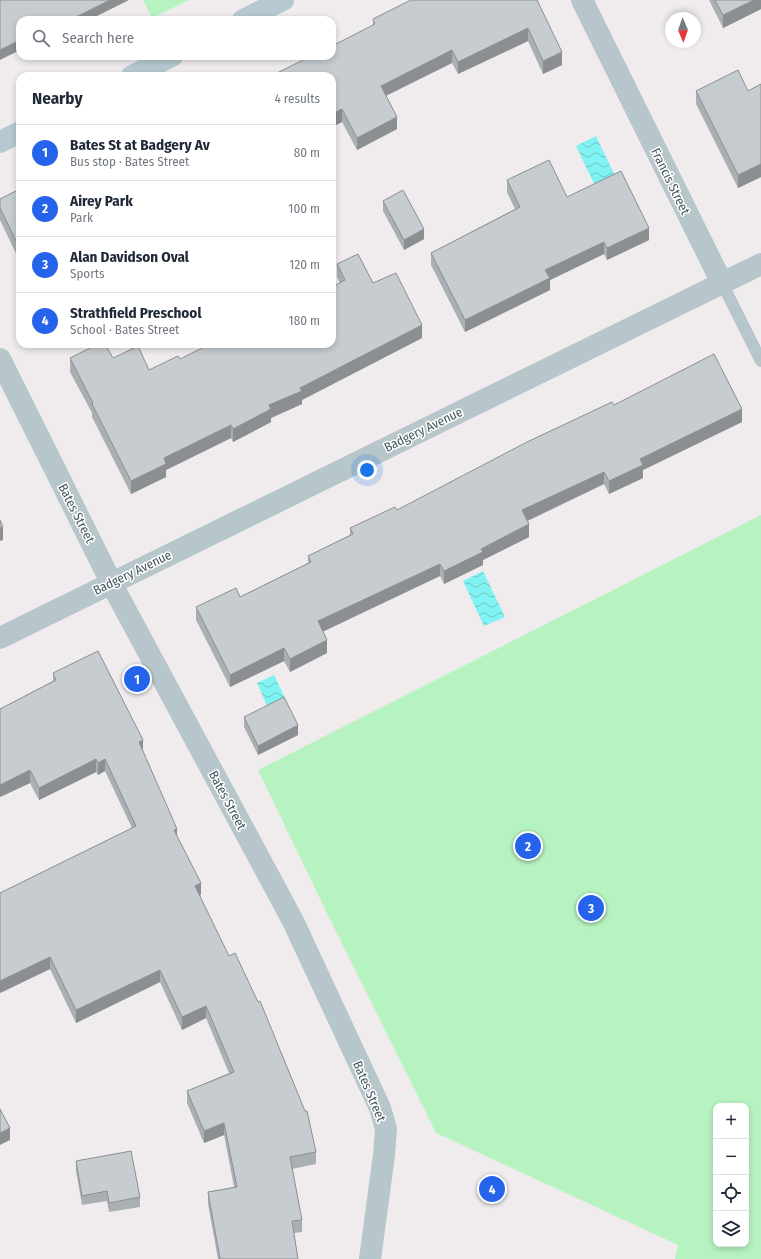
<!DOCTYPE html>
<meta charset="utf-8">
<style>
body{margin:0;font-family:"Fira Sans Condensed",sans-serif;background:#f2f2f3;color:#1f2937}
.controls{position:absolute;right:12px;bottom:12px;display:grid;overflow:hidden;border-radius:8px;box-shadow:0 2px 6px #0003}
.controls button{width:36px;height:36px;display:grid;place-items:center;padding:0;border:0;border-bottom:1px solid #e0e1e3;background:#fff;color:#1f2937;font:20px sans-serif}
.compass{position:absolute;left:665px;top:12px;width:36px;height:36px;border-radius:50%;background:#fff;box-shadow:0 2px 6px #0003;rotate:178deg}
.you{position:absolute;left:367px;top:470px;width:14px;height:14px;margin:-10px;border:3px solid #fff;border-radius:50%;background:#1a73e8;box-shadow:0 0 0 6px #1a73e833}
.badge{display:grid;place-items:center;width:26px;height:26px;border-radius:50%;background:#2563eb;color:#fff;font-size:13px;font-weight:700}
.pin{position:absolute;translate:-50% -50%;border:2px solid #fff;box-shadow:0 1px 4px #0006}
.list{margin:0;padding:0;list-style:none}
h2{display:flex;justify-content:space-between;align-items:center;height:52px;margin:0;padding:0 16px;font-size:17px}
h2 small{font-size:13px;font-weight:400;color:#747a83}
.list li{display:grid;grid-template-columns:26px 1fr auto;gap:12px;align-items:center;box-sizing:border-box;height:56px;padding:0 16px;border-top:1px solid #e0e1e3}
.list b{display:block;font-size:15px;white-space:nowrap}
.list p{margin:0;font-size:13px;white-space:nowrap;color:#747a83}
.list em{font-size:13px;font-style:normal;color:#747a83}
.icon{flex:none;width:22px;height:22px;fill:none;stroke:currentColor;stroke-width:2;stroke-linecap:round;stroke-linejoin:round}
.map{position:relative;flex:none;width:761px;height:1259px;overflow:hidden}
.search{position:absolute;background:#fff;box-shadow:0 2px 6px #0003;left:16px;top:16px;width:320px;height:44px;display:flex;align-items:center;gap:10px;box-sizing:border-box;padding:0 14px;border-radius:12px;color:#747a83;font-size:15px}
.panel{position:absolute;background:#fff;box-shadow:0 2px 6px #0003;left:16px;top:72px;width:320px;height:276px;border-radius:12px}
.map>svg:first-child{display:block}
.green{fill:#b7f2c1;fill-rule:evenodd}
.water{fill:url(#water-waves)}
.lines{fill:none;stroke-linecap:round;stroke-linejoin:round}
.service{stroke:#b7c6cb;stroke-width:12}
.minor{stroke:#b7c6cb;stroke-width:22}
.secondary{stroke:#b7c9d0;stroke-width:22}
.wall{fill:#aaafb3}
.shaded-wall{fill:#8b8f92}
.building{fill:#c6ccd0;stroke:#8b8f92}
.labels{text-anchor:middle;stroke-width:3;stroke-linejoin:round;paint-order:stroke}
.street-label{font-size:13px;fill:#44555b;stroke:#fff}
</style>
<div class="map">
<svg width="761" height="1259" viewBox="0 0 761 1259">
<defs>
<pattern id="water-waves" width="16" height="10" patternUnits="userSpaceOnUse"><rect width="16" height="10" fill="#80f2f1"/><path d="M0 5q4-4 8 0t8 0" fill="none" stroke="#6ac7c6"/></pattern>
</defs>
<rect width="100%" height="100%" fill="#f0eced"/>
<g class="green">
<polygon points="143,0 189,0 152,18"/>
<path d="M761,515V1259H675L678,1245L436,1133L324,907L258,770ZM716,1106H746V1244H716Z"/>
</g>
<g class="water">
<polygon points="596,136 618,182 598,192 576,146"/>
<polygon points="483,571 505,617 484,626 463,581"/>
<polygon points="274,675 286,700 268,708 257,683"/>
</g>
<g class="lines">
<polyline class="service" points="722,283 761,361"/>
<g class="minor">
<polyline points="582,0 722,283"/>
<polyline points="0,359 117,594 293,921 380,1108 386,1129 384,1155 370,1259"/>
<polyline points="0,638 761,264"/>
</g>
<g class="secondary">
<polyline points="243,20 283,0"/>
<polyline points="132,76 172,56"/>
<polyline points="0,142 20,132"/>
</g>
</g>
<g class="wall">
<polygon points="537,0 562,65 543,74 528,41 458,74 452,63 386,96 397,129 357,150 342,122 332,127 373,25 373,19"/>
<polygon points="709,0 761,0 761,9 723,28"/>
<polygon points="761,84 761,177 738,188 696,104 696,91 748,91"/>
<polygon points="507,180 567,197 649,240 607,260 604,254 550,280 550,290 465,332 431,265 431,253 515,209 507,192"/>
<polygon points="20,189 20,262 0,220 0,199"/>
<polygon points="383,201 424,239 404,250 383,211"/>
<polygon points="337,264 373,283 422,338 302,400 302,404 271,418 271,422 233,442 231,438 166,470 166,477 131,494 92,417 92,413 70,372 70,358 113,358 149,370 180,359 332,344 340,283 337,277"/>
<polygon points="614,405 742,422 643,470 643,478 609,494 604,484 528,521 529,537 483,560 483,565 444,584 440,576 323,631 327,653 290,672 284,661 230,687 196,620 196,607 240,597 308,563 308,556 350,535 350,528 397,510"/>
<polygon points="53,673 143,751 201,895 199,896 316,1152 316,1164 292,1169 302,1220 302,1232 294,1233 298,1259 218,1259 208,1204 208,1192 234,1187 224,1135 204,1143 187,1103 187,1091 229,1073 206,1018 182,1030 160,982 76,1023 50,969 0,993 132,828 105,771 98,775 96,772 39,800 30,783 0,797 0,709 53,681"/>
<polygon points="244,717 298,735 258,755 244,727"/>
<polygon points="76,1161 140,1197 140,1207 109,1212 107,1201 82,1205 76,1171"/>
</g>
<g class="shaded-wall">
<polygon points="110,0 129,0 89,20 70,20"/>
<polygon points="754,0 761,0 761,9 723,28 723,15"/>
<polygon points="528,28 528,41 458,74 458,62"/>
<polygon points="20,40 20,50 0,60 0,50"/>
<polygon points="452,50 452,63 381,98 381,86"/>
<polygon points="562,52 562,65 543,74 543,61"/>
<polygon points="342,109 342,122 332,127 332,114"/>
<polygon points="397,117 397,129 357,150 357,138"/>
<polygon points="761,164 761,177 738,188 738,175"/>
<polygon points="649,228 649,240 607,260 607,248"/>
<polygon points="424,229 424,239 404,250 404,240"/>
<polygon points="604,242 604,254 550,280 550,290 465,332 465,320 545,270"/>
<polygon points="422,325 422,338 302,400 302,404 271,418 271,422 233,442 233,429 269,405 300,388"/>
<polygon points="742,409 742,422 643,470 643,478 609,494 609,481 640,459"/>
<polygon points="231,425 231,438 166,470 166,477 131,494 131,481 164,458"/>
<polygon points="604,472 604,484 522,523 522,510"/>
<polygon points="529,524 529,537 483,560 483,565 444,584 444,571 481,549"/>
<polygon points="3,527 3,540 0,541 0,528"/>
<polygon points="440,564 440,576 318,634 318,621"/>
<polygon points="327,640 327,653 290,672 290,659"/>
<polygon points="284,648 284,661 230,687 230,675"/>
<polygon points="298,725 298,735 258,755 258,746"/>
<polygon points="143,740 143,752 139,742"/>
<polygon points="96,759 96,772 39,800 39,788"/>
<polygon points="105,759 105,771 98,775 98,763"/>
<polygon points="30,770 30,783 0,797 0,785"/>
<polygon points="177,829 177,841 174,830"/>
<polygon points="201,883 201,895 195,898 195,886"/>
<polygon points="50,957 50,969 0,993 0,981"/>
<polygon points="160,970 160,982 76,1023 76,1010"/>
<polygon points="206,1006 206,1018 182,1030 182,1017"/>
<polygon points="224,1123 224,1135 204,1143 204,1131"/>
<polygon points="10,1128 10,1140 0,1145 0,1133"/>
</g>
<g class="building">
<polygon points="0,0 110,0 70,20 20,20 20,40 0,50"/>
<polygon points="411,0 537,0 562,52 543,61 528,28 458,62 452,50 381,86 397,117 357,138 342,109 332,114 332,76 271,76 311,56 332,56 332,46 375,24 373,19"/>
<polygon points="715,0 754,0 723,15"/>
<polygon points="738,70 748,91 761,84 761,164 738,175 696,91"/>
<polygon points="549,160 567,197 621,171 649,228 607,248 604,242 545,270 550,278 465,320 431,253 520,207 507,180"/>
<polygon points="20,189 20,249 0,208 0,199"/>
<polygon points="403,190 424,229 404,240 383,201"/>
<polygon points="358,254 373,283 396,273 422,325 300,388 302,391 269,405 271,409 233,429 231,425 164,458 166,464 131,481 92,404 93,403 70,358 98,344 105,344 113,358 138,346 149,370 178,356 180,359 210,344 332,344 332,287 345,280 337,264"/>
<polygon points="714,354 742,409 640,459 643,465 609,481 604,472 522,510 529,524 481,549 483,552 444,571 440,564 318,621 327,640 290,659 284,648 230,675 196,607 236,588 240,597 311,562 308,556 353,534 350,528 395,507 397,510 527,442 612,402 614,405"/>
<polygon points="0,520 3,527 0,528"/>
<polygon points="98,651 143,740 139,742 177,829 174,830 201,883 195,886 229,956 235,953 258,1002 260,1001 305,1111 307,1111 316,1152 290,1157 302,1220 292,1221 298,1259 220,1259 208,1192 237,1187 224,1123 204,1131 187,1091 234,1072 206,1006 182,1017 160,970 76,1010 50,957 0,981 0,893 136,826 105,759 98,763 96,759 39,788 30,770 0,785 0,709 56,680 53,673"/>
<polygon points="284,697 298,725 258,746 244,717"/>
<polygon points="0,1109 10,1128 0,1133"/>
<polygon points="131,1151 140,1197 109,1203 107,1191 82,1196 76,1161"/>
</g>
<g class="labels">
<g class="street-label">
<text transform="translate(671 181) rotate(64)" y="5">Francis Street</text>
<text transform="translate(423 429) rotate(-26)" y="5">Badgery Avenue</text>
<text transform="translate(77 513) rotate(63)" y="5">Bates Street</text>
<text transform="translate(132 572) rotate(-26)" y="5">Badgery Avenue</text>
<text transform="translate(228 800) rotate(62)" y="5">Bates Street</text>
<text transform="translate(370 1091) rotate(67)" y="5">Bates Street</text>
</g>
</g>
</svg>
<div class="controls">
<button>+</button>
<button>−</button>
<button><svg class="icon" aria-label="locate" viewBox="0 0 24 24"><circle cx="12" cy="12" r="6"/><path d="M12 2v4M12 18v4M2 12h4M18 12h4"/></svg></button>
<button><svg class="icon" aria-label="layers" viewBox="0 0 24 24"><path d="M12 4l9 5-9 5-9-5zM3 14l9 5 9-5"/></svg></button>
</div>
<svg class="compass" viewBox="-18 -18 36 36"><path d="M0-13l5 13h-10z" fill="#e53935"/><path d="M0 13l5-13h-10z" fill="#747a83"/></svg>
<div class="you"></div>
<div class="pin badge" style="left:137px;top:679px">1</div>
<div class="pin badge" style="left:528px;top:846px">2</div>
<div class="pin badge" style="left:591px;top:908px">3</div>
<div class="pin badge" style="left:492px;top:1189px">4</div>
<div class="search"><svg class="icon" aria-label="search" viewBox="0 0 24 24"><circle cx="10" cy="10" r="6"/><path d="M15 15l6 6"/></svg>Search here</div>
<section class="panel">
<h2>Nearby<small>4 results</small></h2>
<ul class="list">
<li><span class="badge">1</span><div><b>Bates St at Badgery Av</b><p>Bus stop · Bates Street</p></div><em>80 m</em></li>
<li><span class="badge">2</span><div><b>Airey Park</b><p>Park</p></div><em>100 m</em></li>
<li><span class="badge">3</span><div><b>Alan Davidson Oval</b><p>Sports</p></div><em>120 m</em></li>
<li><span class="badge">4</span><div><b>Strathfield Preschool</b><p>School · Bates Street</p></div><em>180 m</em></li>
</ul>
</section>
</div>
